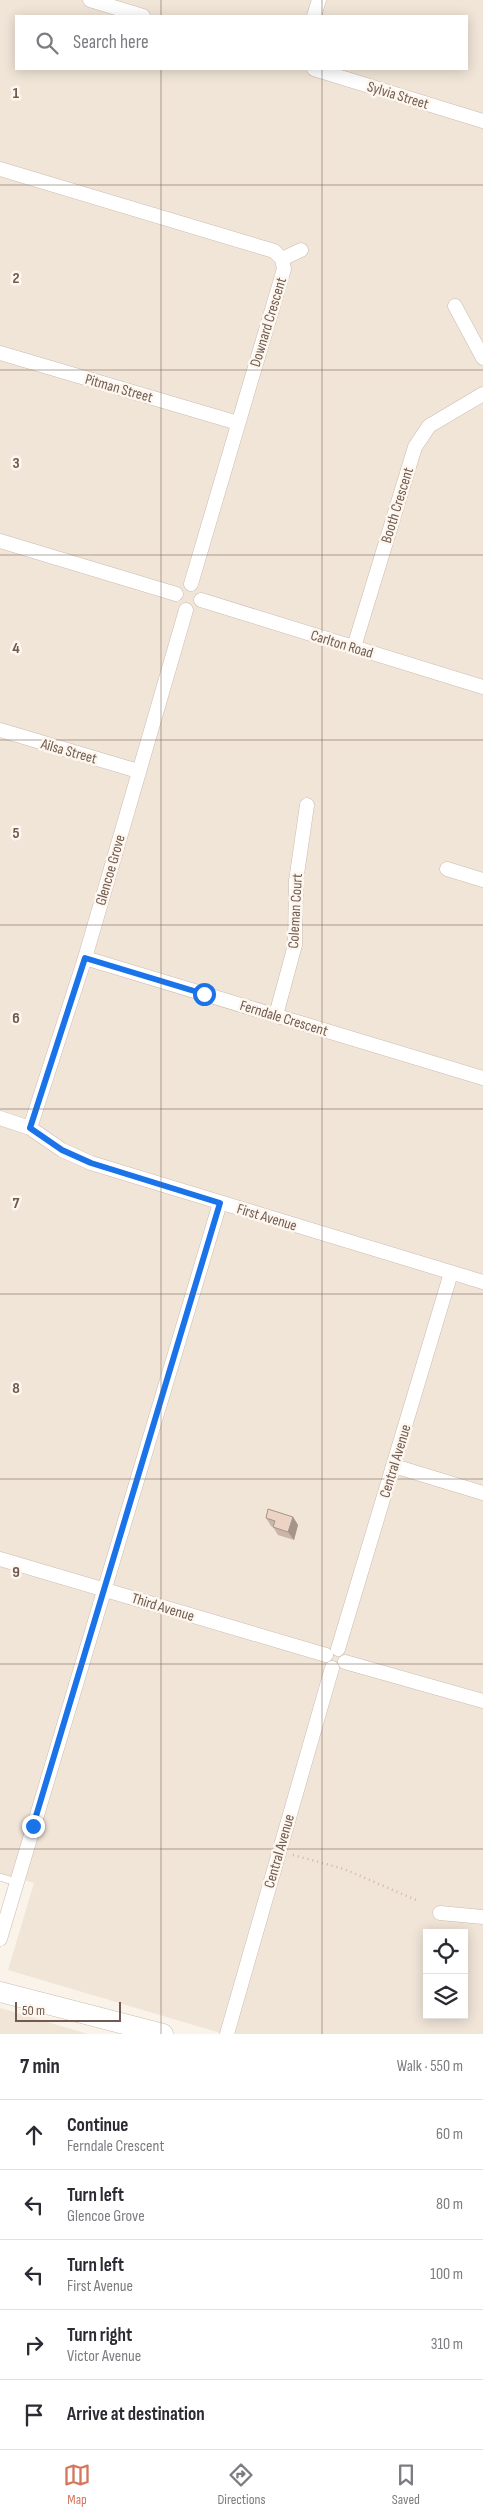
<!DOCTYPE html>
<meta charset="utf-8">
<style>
body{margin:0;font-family:"Sofia Sans Condensed",sans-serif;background:#f7f7f7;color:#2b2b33}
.controls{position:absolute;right:15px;bottom:15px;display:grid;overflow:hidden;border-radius:0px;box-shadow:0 2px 12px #0003}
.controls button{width:45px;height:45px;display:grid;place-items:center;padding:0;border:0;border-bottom:1px solid #e1e1e2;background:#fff;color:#2b2b33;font:25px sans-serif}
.scale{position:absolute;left:15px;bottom:12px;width:106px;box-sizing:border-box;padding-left:5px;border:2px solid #715b50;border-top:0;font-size:14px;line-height:18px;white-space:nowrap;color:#715b50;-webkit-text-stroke:4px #fdf7ef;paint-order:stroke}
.stop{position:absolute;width:15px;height:15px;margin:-11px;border:4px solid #1a73e8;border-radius:50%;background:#fff}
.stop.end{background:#1a73e8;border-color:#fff;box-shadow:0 1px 5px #0008}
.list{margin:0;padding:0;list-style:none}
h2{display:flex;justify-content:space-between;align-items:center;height:65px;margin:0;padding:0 20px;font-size:21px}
h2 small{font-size:16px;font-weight:400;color:#7c7c81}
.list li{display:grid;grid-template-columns:32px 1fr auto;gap:15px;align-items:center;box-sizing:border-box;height:70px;padding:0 20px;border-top:1px solid #e1e1e2}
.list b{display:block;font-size:19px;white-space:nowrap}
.list p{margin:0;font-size:16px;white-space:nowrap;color:#7c7c81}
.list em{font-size:16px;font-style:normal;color:#7c7c81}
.icon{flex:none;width:28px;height:28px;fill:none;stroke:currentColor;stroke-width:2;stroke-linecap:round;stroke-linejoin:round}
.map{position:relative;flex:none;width:483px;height:2034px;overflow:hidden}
.search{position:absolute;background:#fff;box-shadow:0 2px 12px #0003;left:15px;right:15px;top:15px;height:55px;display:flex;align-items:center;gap:12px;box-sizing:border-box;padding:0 18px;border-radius:0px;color:#7c7c81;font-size:19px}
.sheet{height:415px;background:#fff}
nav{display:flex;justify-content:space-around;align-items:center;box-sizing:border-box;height:70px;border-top:1px solid #e1e1e2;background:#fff;font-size:14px;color:#7c7c81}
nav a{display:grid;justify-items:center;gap:2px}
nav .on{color:#d5765d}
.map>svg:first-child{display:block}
.residential{fill:#f1e5d8;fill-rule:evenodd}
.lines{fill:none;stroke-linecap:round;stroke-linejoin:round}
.lane-casing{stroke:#cbbbb0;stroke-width:8}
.street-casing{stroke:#cbbbb0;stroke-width:15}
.secondary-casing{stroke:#cdbcae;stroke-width:21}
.path{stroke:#d1b7a7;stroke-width:2.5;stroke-dasharray:1 4;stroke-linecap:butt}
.lane{stroke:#fff;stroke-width:7}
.street{stroke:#fff;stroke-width:14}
.secondary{stroke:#fff;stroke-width:20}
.wall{fill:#cbb5a9}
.shaded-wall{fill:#a59489}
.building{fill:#ecd3c4;stroke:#a59489}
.route{stroke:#1a73e8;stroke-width:6}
.grid{fill:none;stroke:#715b50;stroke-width:1;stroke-opacity:0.55}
.labels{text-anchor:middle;stroke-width:5;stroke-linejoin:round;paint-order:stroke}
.street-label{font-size:15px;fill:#715b50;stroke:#fdf7ef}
.grid-label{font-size:16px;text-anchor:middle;font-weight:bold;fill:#715b50;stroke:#fdf7ef;stroke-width:5;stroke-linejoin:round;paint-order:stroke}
</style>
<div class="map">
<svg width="483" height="2034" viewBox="0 0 483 2034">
<rect width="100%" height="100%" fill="#faf3e9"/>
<g class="residential">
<path d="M0,0H483V2034H224L8,1970L34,1883L0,1873ZM16,16H467V69H16ZM427,1933H464V2015H427Z"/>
<polygon points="0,2008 88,2034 0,2034"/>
</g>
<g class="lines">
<g class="lane-casing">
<polyline id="lane" points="0,1877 16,1882"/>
</g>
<g class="street-casing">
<g id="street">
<polyline points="90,0 143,16"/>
<polyline points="314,16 319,0"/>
<polyline points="314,69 483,121"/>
<polyline points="0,169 274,251 282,259 284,269 191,584"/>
<polyline points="282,259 301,250"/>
<polyline points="455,306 483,358"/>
<polyline points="0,353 238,423"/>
<polyline points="0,541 176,594"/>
<polyline points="201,600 483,687"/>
<polyline points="354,647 415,447 429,426 483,394"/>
<polyline points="0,730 138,771"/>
<polyline points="447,869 483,880"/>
<polyline points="85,958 483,1078"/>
<polyline points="276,1015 295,945 296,881 307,805"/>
<polyline points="0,1118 30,1128 62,1150 91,1163 483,1282"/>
<polyline points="30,1128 85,958 186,610"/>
<polyline points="394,1466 483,1493"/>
<polyline points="0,1559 326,1655"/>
<polyline points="338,1649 451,1273"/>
<polyline points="345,1662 483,1701"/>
<polyline points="440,1913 483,1917"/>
<polyline points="0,1939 220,1203"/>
<polyline points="227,2034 332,1668"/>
</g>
</g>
<g class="secondary-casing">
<polyline id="secondary" points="0,1992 163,2034"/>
</g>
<polyline class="path" points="293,1855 344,1869 416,1900"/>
<use href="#lane" class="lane"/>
<use href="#street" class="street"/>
<use href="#secondary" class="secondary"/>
</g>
<polygon class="wall" points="293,1517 298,1525 294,1540 278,1535 273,1527 271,1526 266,1518"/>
<polygon class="shaded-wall" points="293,1517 298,1525 294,1540 288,1532"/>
<polygon class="building" points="268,1509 293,1517 288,1532 273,1527 275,1521 266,1518"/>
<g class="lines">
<polyline class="route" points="33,1826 220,1203 91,1163 62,1150 30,1128 85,958 204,994"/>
</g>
<path class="grid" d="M161,0V16M322,0V16M161,69V2034M322,69V2034M0,185H483M0,370H483M0,555H483M0,740H483M0,925H483M0,1109H483M0,1294H483M0,1479H483M0,1664H483M0,1849H483"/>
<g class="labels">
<g class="street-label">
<text transform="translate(398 95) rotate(17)" y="5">Sylvia Street</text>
<text transform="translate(268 322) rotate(-73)" y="5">Downard Crescent</text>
<text transform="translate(119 388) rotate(16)" y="5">Pitman Street</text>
<text transform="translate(397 505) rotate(-73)" y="5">Booth Crescent</text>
<text transform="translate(342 644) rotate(17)" y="5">Carlton Road</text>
<text transform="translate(69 751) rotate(16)" y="5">Ailsa Street</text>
<text transform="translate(110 870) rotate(-74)" y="5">Glencoe Grove</text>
<text transform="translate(295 911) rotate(-87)" y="5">Coleman Court</text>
<text transform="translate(284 1018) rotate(17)" y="5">Ferndale Crescent</text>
<text transform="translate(267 1217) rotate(17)" y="5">First Avenue</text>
<text transform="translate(395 1461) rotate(-73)" y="5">Central Avenue</text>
<text transform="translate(163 1607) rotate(17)" y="5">Third Avenue</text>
<text transform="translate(279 1851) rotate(-74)" y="5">Central Avenue</text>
</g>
</g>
<g class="grid-label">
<text x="16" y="98">1</text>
<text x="16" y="283">2</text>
<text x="16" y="468">3</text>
<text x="16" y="653">4</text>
<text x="16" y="838">5</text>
<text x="16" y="1023">6</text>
<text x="16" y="1208">7</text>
<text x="16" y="1393">8</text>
<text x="16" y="1577">9</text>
</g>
</svg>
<div class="controls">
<button><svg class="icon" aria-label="locate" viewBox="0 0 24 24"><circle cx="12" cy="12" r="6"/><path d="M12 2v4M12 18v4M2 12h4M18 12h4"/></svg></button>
<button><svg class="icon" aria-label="layers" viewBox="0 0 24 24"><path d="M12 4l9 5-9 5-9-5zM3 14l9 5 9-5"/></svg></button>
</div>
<div class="scale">50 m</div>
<div class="stop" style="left:204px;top:994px"></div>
<div class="stop end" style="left:33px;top:1826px"></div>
<div class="search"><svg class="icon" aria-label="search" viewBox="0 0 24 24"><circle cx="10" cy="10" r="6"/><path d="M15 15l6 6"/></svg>Search here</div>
</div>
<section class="sheet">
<h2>7 min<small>Walk · 550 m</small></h2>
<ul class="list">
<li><svg class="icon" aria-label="ahead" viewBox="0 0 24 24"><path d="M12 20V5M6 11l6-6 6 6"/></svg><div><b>Continue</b><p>Ferndale Crescent</p></div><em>60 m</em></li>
<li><svg class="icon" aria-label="left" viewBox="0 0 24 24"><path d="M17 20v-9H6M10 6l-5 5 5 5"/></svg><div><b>Turn left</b><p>Glencoe Grove</p></div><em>80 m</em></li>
<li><svg class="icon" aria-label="left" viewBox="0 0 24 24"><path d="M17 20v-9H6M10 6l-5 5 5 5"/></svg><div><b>Turn left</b><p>First Avenue</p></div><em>100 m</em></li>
<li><svg class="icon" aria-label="right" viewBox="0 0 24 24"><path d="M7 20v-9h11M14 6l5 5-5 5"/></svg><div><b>Turn right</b><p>Victor Avenue</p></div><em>310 m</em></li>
<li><svg class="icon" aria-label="arrive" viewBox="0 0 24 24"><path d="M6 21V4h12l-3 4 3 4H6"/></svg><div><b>Arrive at destination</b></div></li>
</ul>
</section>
<nav>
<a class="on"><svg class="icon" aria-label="map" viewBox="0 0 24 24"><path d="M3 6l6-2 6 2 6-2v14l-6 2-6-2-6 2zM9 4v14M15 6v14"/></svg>Map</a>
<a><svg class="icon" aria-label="directions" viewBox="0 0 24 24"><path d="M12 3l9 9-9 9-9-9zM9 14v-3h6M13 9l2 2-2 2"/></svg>Directions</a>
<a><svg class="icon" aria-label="saved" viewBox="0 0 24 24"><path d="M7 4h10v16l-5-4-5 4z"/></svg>Saved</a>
</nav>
